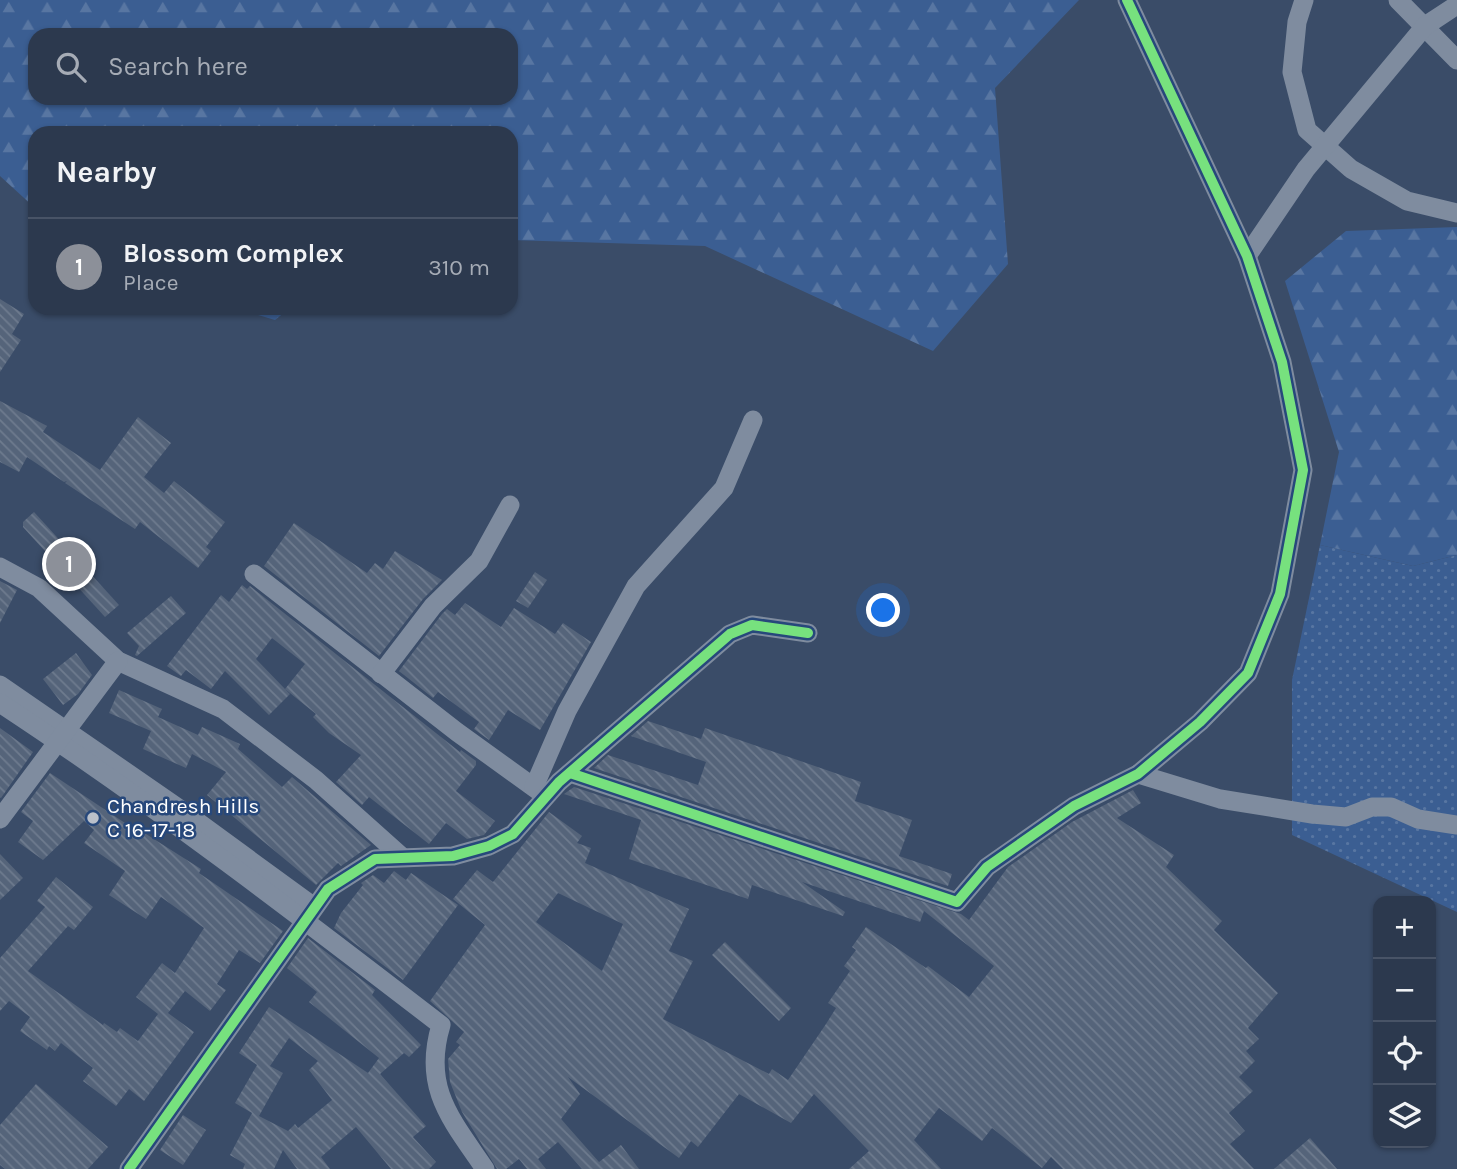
<!DOCTYPE html>
<meta charset="utf-8">
<style>
body{margin:0;font-family:Karla,sans-serif;background:#384458;color:#f1f3f6}
.controls{position:absolute;right:21px;bottom:21px;display:grid;overflow:hidden;border-radius:14px;box-shadow:0 2px 5px #0004}
.controls button{width:63px;height:63px;display:grid;place-items:center;padding:0;border:0;border-bottom:2px solid #485366;background:#2c394e;color:#f1f3f6;font:35px sans-serif}
.you{position:absolute;left:884px;top:611px;width:24px;height:24px;margin:-18px;border:5px solid #fff;border-radius:50%;background:#1a73e8;box-shadow:0 0 0 10px #1a73e833}
.badge{display:grid;place-items:center;width:46px;height:46px;border-radius:50%;background:#8c9099;color:#fff;font-size:23px;font-weight:700}
.pin{position:absolute;translate:-50% -50%;border:4px solid #fff;box-shadow:0 2px 7px #0006}
.list{margin:0;padding:0;list-style:none}
h2{display:flex;justify-content:space-between;align-items:center;height:91px;margin:0;padding:0 28px;font-size:30px}
h2 small{font-size:23px;font-weight:400;color:#a6acb6}
.list li{display:grid;grid-template-columns:46px 1fr auto;gap:21px;align-items:center;box-sizing:border-box;height:98px;padding:0 28px;border-top:2px solid #485366}
.list b{display:block;font-size:26px;white-space:nowrap}
.list p{margin:0;font-size:23px;white-space:nowrap;color:#a6acb6}
.list em{font-size:23px;font-style:normal;color:#a6acb6}
.icon{flex:none;width:38px;height:38px;fill:none;stroke:currentColor;stroke-width:2;stroke-linecap:round;stroke-linejoin:round}
.map{position:relative;flex:none;width:1457px;height:1169px;overflow:hidden}
.search{position:absolute;background:#2c394e;box-shadow:0 2px 5px #0004;left:28px;top:28px;width:490px;height:77px;display:flex;align-items:center;gap:18px;box-sizing:border-box;padding:0 24px;border-radius:21px;color:#a6acb6;font-size:26px}
.panel{position:absolute;background:#2c394e;box-shadow:0 2px 5px #0004;left:28px;top:126px;width:490px;height:189px;border-radius:21px}
.map>svg:first-child{display:block}
.grass{fill:url(#grass-dots)}
.forest{fill:url(#forest-firs);fill-rule:evenodd}
.building{fill:url(#building-back-hatch);fill-rule:evenodd}
.lines{fill:none;stroke-linecap:round;stroke-linejoin:round}
.minor{stroke:#7f8c9f;stroke-width:19}
.cycleway-casing{stroke:#27487b;stroke-width:15}
.cycleway{stroke:#77e17e;stroke-width:10}
.poi-dot{fill:#bac0ca;stroke:#27487b;stroke-width:2.5}
.labels{text-anchor:middle;stroke-width:5;stroke-linejoin:round;paint-order:stroke}
.poi-label{font-size:21px;fill:#fff;stroke:#27487b;text-anchor:start}
</style>
<div class="map">
<svg width="1457" height="1169" viewBox="0 0 1457 1169">
<defs>
<pattern id="grass-dots" width="8" height="8" patternUnits="userSpaceOnUse" patternTransform="scale(1.75)"><rect width="8" height="8" fill="#3b5e92"/><path d="M2 2h.1M6 6h.1" fill="none" stroke="#5876a2" stroke-width="1.8" stroke-linecap="round"/></pattern>
<pattern id="forest-firs" width="22" height="20" patternUnits="userSpaceOnUse" patternTransform="scale(1.75)"><rect width="22" height="20" fill="#3b5e92"/><path d="M5 1l3.5 6h-7zM16 11l3.5 6h-7z" fill="#5876a2"/></pattern>
<pattern id="building-back-hatch" width="6" height="6" patternUnits="userSpaceOnUse" patternTransform="scale(1.75)"><rect width="6" height="6" fill="#55647a"/><path d="M-1 5l2 2M0 0l6 6M5-1l2 2" fill="none" stroke="#6e7b8e"/></pattern>
</defs>
<rect width="100%" height="100%" fill="#3a4c68"/>
<polygon class="grass" points="1320,545 1413,566 1457,555 1457,912 1292,835 1292,680"/>
<g class="forest">
<path d="M0,0H1079L995,88L1008,264L933,351L705,246L511,240V133H35V208L0,176ZM35,35H511V98H35Z"/>
<polygon points="1457,227 1457,555 1413,566 1320,545 1339,452 1285,281 1346,231"/>
<polygon points="235,308 290,308 275,320"/>
</g>
<g class="building">
<polygon points="0,299 24,314 12,334 21,340 0,372"/>
<polygon points="0,401 47,426 43,432 100,470 138,417 171,443 144,477 164,493 174,481 225,522 206,547 211,551 198,568 140,522 135,529 65,483 67,481 64,482 27,457 19,472 0,462"/>
<polygon points="34,512 119,605 105,617 23,527 23,522"/>
<polygon points="294,523 367,573 375,563 383,569 395,551 442,580 423,599 379,656 264,566"/>
<polygon points="535,572 547,580 528,608 516,601"/>
<polygon points="0,581 17,590 0,623"/>
<path d="M242,585L247,589L250,586L460,752L461,750L476,761V765L456,791L495,821L484,835L467,839L446,823L429,844L369,797L362,805L336,782L361,755L329,733L313,717L316,714L285,689L290,694L269,715L225,671L211,689L186,670L181,676L167,666L221,595L229,602ZM272,638L305,664L285,689L256,659Z"/>
<polygon points="171,596 186,613 137,656 135,655 139,646 127,633"/>
<polygon points="465,603 501,627 514,608 555,634 563,623 591,642 540,730 508,710 489,740 474,729 479,722 438,692 433,698 399,671 442,614 447,609 455,615"/>
<polygon points="76,653 92,675 78,694 63,705 43,679"/>
<polygon points="119,690 162,709 158,717 198,735 202,727 240,744 238,749 282,787 292,777 371,845 341,866 338,863 316,885 207,795 226,772 192,754 186,768 143,749 151,731 109,713"/>
<polygon points="648,721 701,739 705,728 861,782 855,801 912,820 899,856 952,874 948,886 594,768 608,755 698,785 706,762 631,736"/>
<polygon points="0,728 33,752 1,798 0,797"/>
<polygon points="50,773 134,829 135,827 201,869 199,873 283,931 260,963 239,950 217,984 226,990 210,1011 185,991 168,1013 194,1032 144,1101 129,1089 116,1106 83,1081 93,1068 61,1043 55,1051 49,1046 47,1050 20,1031 30,1017 9,1001 0,1011 0,958 45,907 37,901 56,877 93,907 74,930 68,926 28,971 103,1025 104,1023 117,1032 120,1028 138,1041 158,1014 136,997 162,963 175,973 204,928 161,897 146,919 109,895 125,871 84,843 94,830 84,821 43,860 18,842 33,821 21,812"/>
<path d="M574,787L961,914L969,920L1008,867L1072,822L1133,790L1141,803L1117,818L1174,855L1166,867L1222,921L1214,930L1278,993L1248,1028L1259,1039L1246,1051L1255,1061L1239,1077L1253,1091L1229,1113L1245,1131L1230,1144L1254,1169H1063L1051,1157L1042,1168L992,1128L982,1141L939,1108L914,1140L941,1169H849L869,1151L814,1094L791,1123L739,1094L698,1147L691,1141L679,1158L568,1077L580,1094L561,1119L599,1162L621,1145L639,1169H582L558,1142L538,1159L546,1169H527L519,1159L506,1169H497L462,1112L450,1082L448,1059L460,1045L456,1042L464,1032L430,1001L485,925L453,899L477,870L493,882L549,812L582,836L577,843L591,848L585,863L689,909L669,951L693,961L663,1019L769,1074L772,1069L788,1080L826,1024L836,1008L828,1003L850,971L844,966L856,950L852,947L866,927L926,968L928,966L969,997L994,966L924,911L920,922L802,882L845,912L843,916L752,885L748,899L629,859L641,820L564,794ZM558,893L623,924L602,971L536,922Z"/>
<polygon points="0,854 23,878 0,900"/>
<polygon points="394,871 406,880 411,873 458,905 403,980 334,928 341,913 363,885 361,883 373,875 384,883"/>
<path d="M308,938L375,990L372,995L421,1045L409,1057L404,1053L380,1074L426,1126L413,1137L436,1162L429,1169H391L356,1127L321,1157L330,1169H297L283,1150L274,1169H243L245,1164L230,1155L252,1113L235,1103L257,1065L239,1053L269,1007L368,1073L379,1058L309,1002L317,992L287,968ZM289,1038L318,1061L309,1070L332,1100L298,1128L295,1124L288,1131L259,1116L283,1073L270,1066Z"/>
<polygon points="725,942 791,1008 779,1021 712,955"/>
<polygon points="36,1084 108,1147 88,1169 5,1169 0,1165 0,1125"/>
<polygon points="183,1115 206,1130 183,1165 160,1150"/>
<polygon points="1310,1138 1337,1169 1274,1169"/>
</g>
<g class="lines">
<g class="minor">
<polyline points="1304,0 1297,22 1292,72 1307,130 1351,169 1407,201 1457,213"/>
<polyline points="1398,0 1457,60"/>
<polyline points="1247,256 1306,169 1425,26 1457,5"/>
<polyline points="0,567 39,588 118,661 223,709 316,780 401,856"/>
<polyline points="254,574 457,732 543,794"/>
<polyline points="381,674 433,606 479,561 510,505"/>
<polyline points="0,685 184,812 314,907"/>
<path d="M0,703C152,803 297,914 441,1025C422,1088 451,1119 485,1169"/>
<polyline points="570,773 957,902 987,867 1074,806 1138,774 1200,722 1248,673 1280,594 1303,470 1282,362 1247,256 1127,0"/>
<polyline points="1138,774 1220,799 1312,814 1346,817 1372,807 1391,807 1418,819 1457,825"/>
<polyline points="534,787 567,711 636,586 724,488 753,420"/>
<polyline points="0,819 118,661"/>
<polyline points="129,1169 328,889 375,859 453,856 489,846 513,834 559,782 730,634 752,625 808,633"/>
</g>
<g class="cycleway-casing">
<g id="cycleway">
<polyline points="570,773 957,902 987,867 1074,806 1138,774 1200,722 1248,673 1280,594 1303,470 1282,362 1247,256 1127,0"/>
<polyline points="129,1169 328,889 375,859 453,856 489,846 513,834 559,782 730,634 752,625 808,633"/>
</g>
</g>
<use href="#cycleway" class="cycleway"/>
</g>
<circle class="poi-dot" cx="93" cy="818" r="7"/>
<g class="labels">
<g class="poi-label">
<text x="107" y="813">Chandresh Hills<tspan x="107" dy="24">C 16-17-18</tspan></text>
</g>
</g>
</svg>
<div class="controls">
<button>+</button>
<button>−</button>
<button><svg class="icon" aria-label="locate" viewBox="0 0 24 24"><circle cx="12" cy="12" r="6"/><path d="M12 2v4M12 18v4M2 12h4M18 12h4"/></svg></button>
<button><svg class="icon" aria-label="layers" viewBox="0 0 24 24"><path d="M12 4l9 5-9 5-9-5zM3 14l9 5 9-5"/></svg></button>
</div>
<div class="you"></div>
<div class="pin badge" style="left:69px;top:564px">1</div>
<div class="search"><svg class="icon" aria-label="search" viewBox="0 0 24 24"><circle cx="10" cy="10" r="6"/><path d="M15 15l6 6"/></svg>Search here</div>
<section class="panel">
<h2>Nearby<small></small></h2>
<ul class="list">
<li><span class="badge">1</span><div><b>Blossom Complex</b><p>Place</p></div><em>310 m</em></li>
</ul>
</section>
</div>
